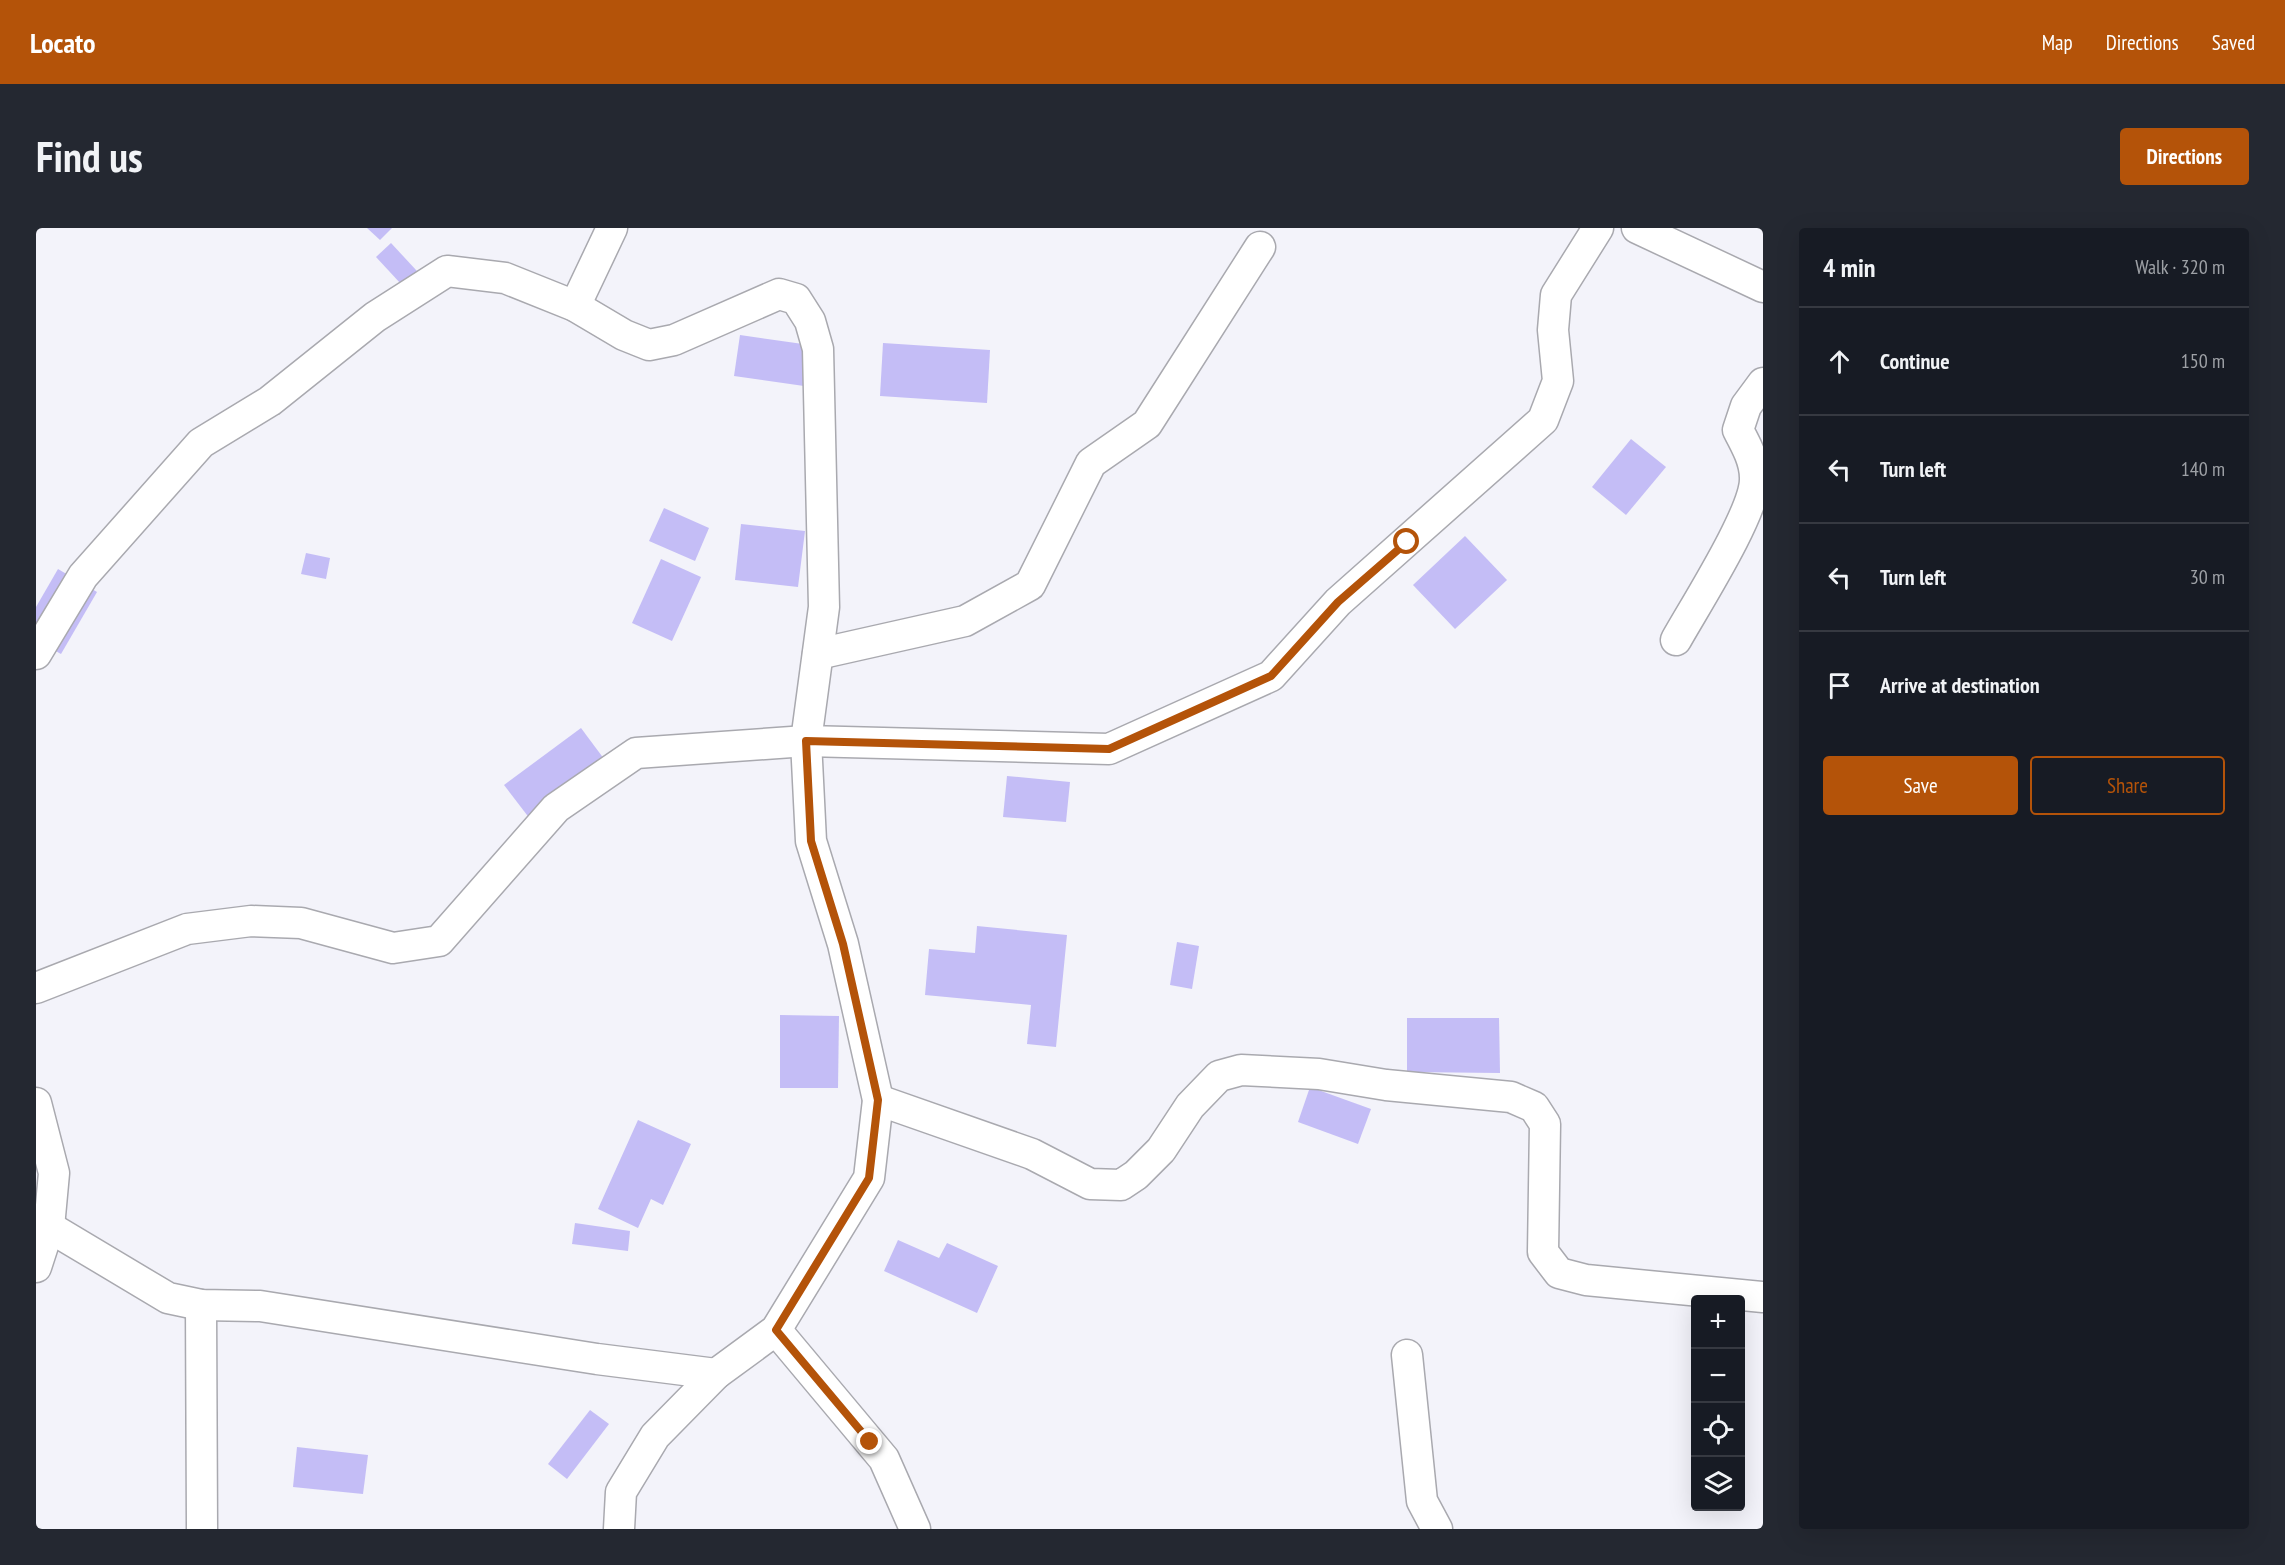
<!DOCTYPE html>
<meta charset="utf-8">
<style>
body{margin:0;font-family:"PT Sans Narrow",sans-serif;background:#242831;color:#f1f3f6}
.controls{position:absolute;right:18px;bottom:18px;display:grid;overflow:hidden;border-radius:6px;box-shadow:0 6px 24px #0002}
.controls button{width:54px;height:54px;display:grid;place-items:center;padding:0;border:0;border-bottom:2px solid #363941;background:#171b24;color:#f1f3f6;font:30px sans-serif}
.stop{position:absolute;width:18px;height:18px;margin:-14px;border:4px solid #b45309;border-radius:50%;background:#fff}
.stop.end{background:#b45309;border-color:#fff;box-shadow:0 2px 6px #0008}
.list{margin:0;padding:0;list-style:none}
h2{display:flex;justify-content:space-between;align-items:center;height:78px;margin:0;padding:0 24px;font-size:26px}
h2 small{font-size:20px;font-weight:400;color:#9ea1a6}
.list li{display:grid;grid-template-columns:39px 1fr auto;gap:18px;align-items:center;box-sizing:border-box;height:108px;padding:0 24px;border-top:2px solid #363941}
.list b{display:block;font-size:22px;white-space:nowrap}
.list em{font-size:20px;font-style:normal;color:#9ea1a6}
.actions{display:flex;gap:12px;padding:18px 24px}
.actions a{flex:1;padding:14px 0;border:2px solid #b45309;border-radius:6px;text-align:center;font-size:21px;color:#b45309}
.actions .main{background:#b45309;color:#fff}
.icon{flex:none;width:33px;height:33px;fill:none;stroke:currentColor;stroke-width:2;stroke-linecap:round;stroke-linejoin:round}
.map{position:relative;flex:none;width:1727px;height:1301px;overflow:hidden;border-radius:6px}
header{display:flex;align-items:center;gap:36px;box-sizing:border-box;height:84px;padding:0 30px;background:#b45309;color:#fff}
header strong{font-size:28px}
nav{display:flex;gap:33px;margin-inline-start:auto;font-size:21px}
.intro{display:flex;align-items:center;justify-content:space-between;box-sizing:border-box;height:144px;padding:0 36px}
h1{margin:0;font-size:42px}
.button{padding:15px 27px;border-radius:6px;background:#b45309;color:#fff;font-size:21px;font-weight:700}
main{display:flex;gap:36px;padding:0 36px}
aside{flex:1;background:#171b24;border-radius:6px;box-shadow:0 6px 24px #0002}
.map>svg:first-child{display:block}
.building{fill:#c4bdf6}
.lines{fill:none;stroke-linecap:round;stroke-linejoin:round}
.minor-casing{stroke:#a9a9af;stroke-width:33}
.minor{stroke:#fff;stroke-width:30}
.route{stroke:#b45309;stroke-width:8}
</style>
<header>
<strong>Locato</strong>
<nav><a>Map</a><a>Directions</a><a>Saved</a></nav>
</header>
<div class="intro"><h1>Find us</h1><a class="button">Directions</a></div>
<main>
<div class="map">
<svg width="1727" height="1301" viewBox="0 0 1727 1301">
<rect width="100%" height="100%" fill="#f3f3fa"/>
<g class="building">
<polygon points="331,0 356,0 344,12"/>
<polygon points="355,15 393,56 378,70 340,29"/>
<polygon points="704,107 781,118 775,159 698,148"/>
<polygon points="847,115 954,122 951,175 844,168"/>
<polygon points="1595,211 1630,239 1590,287 1556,259"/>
<polygon points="628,280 673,300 659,333 613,313"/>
<polygon points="705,296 769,303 762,359 699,352"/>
<polygon points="1429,308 1471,352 1419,401 1377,357"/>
<polygon points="270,325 294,330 290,351 265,346"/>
<polygon points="625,331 665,349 636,413 596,395"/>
<polygon points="22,341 61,364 25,426 0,412 0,379"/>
<polygon points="545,500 580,547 504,604 468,557"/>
<polygon points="971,548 1034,554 1030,594 967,589"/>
<polygon points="941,698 1031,707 1020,819 991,816 995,777 889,767 893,721 939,725"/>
<polygon points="1141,714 1163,718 1156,761 1134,757"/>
<polygon points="744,787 803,788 802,860 744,860"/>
<polygon points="1371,790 1463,790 1464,845 1371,844"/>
<polygon points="1274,859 1335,881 1322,916 1262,894"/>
<polygon points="602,892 655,916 627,977 615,971 602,1000 562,981"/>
<polygon points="539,995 594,1003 592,1023 536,1016"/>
<polygon points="862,1012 903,1030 911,1015 962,1038 941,1085 848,1043"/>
<polygon points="554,1182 573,1196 531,1251 512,1236"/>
<polygon points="261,1219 332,1227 327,1266 257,1259"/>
</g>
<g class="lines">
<g class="minor-casing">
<g id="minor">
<polyline points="1601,0 1727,59"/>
<polyline points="539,78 576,0"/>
<path d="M1640,412C1659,378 1720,283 1719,250C1719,233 1710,217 1702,202L1710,178L1727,155"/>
<polyline points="0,426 47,348 165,215 234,173 339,89 411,43 469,50 539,78 588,107 613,117 638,112 743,66 760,71 774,93 782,121 788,379 770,513 775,613 807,716 842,872 833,950 740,1102 680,1146 619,1208 585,1264 583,1301"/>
<polyline points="782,426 929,393 994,357 1055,235 1111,196 1224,19"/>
<polyline points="0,760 151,701 215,693 265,695 357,720 403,713 520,580 600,525 770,513 1073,521 1235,448 1302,374 1507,192 1522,153 1517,102 1520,67 1562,0"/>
<polyline points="842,872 996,926 1054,956 1085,957 1100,947 1125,922 1154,878 1183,848 1205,842 1283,846 1350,857 1475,869 1498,879 1509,896 1507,1024 1523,1045 1550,1052 1727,1069"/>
<polyline points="0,875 18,945 13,999 0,1039"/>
<polyline points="13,999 132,1070 165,1077 224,1078 561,1131 680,1146"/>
<polyline points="165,1077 166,1301"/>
<polyline points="740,1102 848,1231 879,1301"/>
<polyline points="1371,1127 1386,1273 1401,1301"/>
</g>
</g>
<use href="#minor" class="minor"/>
</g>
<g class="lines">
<polyline class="route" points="834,1214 740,1102 833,950 842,872 807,716 775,613 770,513 1073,521 1235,448 1302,374 1371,314"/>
</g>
</svg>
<div class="controls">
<button>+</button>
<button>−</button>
<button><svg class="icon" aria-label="locate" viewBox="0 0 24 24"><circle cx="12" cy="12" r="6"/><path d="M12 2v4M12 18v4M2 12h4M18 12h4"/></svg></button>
<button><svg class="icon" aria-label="layers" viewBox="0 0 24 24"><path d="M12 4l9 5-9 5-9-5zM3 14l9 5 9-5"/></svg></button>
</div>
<div class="stop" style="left:1371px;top:314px"></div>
<div class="stop end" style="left:834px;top:1214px"></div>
</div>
<aside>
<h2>4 min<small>Walk · 320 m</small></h2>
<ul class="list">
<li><svg class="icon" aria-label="ahead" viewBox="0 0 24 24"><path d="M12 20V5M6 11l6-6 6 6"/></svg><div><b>Continue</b></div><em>150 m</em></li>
<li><svg class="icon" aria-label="left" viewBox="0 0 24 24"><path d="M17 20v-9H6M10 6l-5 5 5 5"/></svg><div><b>Turn left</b></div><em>140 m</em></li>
<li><svg class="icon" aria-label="left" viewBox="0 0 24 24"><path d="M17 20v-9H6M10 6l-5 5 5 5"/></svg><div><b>Turn left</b></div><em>30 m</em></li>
<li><svg class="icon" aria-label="arrive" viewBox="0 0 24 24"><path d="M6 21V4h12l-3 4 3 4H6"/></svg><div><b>Arrive at destination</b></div></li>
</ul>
<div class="actions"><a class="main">Save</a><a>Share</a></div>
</aside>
</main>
